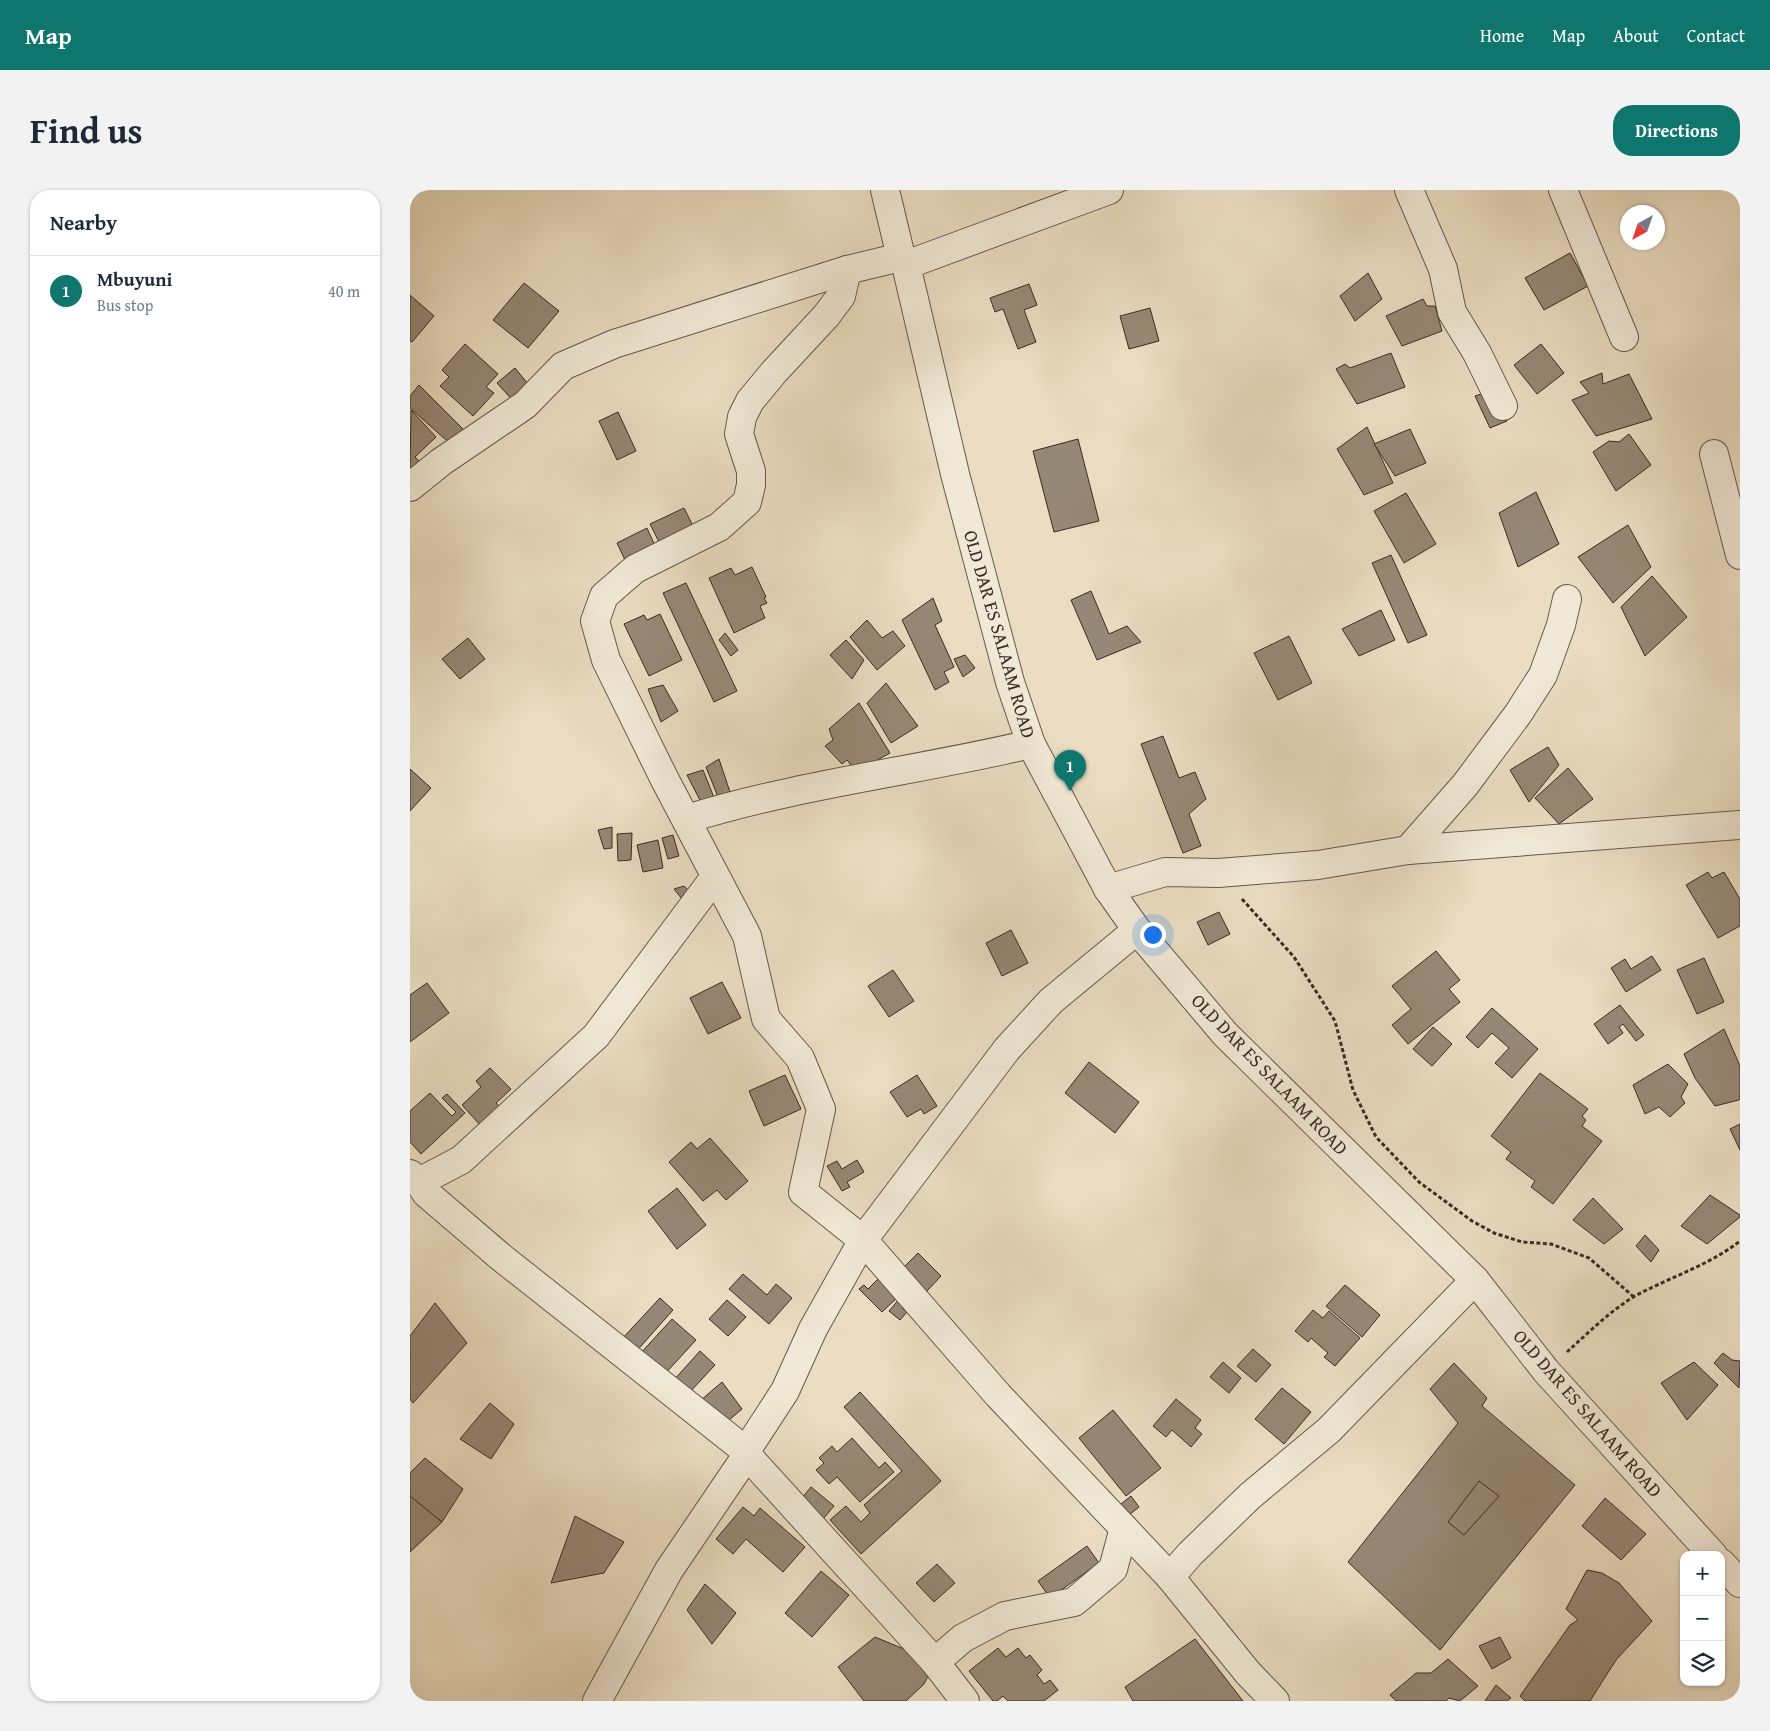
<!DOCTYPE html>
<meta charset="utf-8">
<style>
body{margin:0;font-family:"Gentium Book Plus",serif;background:#f2f2f3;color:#1f2937}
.controls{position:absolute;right:15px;bottom:15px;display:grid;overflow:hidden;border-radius:10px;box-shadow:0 1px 4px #0004}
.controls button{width:45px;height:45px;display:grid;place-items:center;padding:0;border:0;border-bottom:1px solid #e0e1e3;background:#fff;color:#1f2937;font:25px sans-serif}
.compass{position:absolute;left:1210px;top:15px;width:45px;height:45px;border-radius:50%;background:#fff;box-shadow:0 1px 4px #0004;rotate:220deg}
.you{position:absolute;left:742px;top:744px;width:18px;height:18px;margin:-12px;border:4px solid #fff;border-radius:50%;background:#1a73e8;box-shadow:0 0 0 8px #1a73e833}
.badge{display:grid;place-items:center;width:32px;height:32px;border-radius:50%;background:#0f766e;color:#fff;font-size:16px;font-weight:700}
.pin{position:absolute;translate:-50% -41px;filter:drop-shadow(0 1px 2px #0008)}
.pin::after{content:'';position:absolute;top:26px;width:18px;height:15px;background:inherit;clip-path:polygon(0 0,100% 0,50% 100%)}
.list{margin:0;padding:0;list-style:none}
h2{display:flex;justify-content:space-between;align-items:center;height:65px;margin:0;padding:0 20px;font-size:21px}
h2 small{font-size:16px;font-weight:400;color:#747a83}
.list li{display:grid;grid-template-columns:32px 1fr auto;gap:15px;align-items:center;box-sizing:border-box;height:70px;padding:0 20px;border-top:1px solid #e0e1e3}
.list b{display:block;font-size:19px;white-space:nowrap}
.list p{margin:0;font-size:16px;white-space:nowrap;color:#747a83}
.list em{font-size:16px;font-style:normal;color:#747a83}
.icon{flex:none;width:28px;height:28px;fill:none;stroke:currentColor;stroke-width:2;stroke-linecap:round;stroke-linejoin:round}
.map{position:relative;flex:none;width:1330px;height:1511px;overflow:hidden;border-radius:20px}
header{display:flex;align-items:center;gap:30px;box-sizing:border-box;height:70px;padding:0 25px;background:#0f766e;color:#fff}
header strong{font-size:24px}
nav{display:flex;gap:28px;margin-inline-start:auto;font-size:18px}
.intro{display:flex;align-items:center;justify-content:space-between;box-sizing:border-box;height:120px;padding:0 30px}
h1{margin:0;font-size:35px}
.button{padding:12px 22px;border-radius:20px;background:#0f766e;color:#fff;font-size:18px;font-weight:700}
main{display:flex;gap:30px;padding:0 30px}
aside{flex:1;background:#fff;border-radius:20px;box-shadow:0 1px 4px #0004}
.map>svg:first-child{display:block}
.building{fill:#968876;stroke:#3a2b23}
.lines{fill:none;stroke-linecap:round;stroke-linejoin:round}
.minor-casing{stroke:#66584b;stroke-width:30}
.path{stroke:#3a2b23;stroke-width:3;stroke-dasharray:4 2.5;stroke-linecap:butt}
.minor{stroke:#f1e9d7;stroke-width:28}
.labels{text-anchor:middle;stroke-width:5;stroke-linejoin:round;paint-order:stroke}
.street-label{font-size:19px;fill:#3a2b23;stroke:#f1e9d7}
</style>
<header>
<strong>Map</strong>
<nav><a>Home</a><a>Map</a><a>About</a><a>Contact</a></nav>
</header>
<div class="intro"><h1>Find us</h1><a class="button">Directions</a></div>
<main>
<aside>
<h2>Nearby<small></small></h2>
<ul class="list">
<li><span class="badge">1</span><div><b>Mbuyuni</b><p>Bus stop</p></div><em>40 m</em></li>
</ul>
</aside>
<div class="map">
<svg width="1330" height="1511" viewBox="0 0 1330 1511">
<rect width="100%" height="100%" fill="#eaddc2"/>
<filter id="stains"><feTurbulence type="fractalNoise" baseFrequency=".004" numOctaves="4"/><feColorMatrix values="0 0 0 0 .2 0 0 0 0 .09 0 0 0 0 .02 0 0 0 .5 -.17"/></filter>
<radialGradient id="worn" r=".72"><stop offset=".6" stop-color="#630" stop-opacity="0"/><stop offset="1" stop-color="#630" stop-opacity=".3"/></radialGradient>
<g class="building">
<polygon points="1160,63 1178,96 1134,120 1115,88"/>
<polygon points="958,83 972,109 945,131 930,106"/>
<polygon points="114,93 149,121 118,158 83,130"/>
<polygon points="619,94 627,115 614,120 626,152 608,159 593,119 585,122 580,108"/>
<polygon points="0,105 24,126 2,152 0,151"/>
<polygon points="1013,109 1017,116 1025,116 1032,141 992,156 976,126"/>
<polygon points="740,118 749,151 719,159 710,126"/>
<polygon points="55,154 88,184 76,197 84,203 63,226 30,196 39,187 32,180"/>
<polygon points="1131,154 1154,183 1127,204 1104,175"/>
<polygon points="981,163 995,197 947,214 926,179 935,174 940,178"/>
<polygon points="105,178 122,199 105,213 87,193"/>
<polygon points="1192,183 1193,194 1219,184 1242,229 1186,246 1162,210 1179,203 1170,192"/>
<polygon points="9,195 57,243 44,257 0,218 0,206"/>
<polygon points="1077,202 1097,231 1080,238 1065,206"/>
<polygon points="1,220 26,247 5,267 9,271 0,280"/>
<polygon points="208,222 226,261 207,270 189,231"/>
<polygon points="957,237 983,293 954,305 927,259"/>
<polygon points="1000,239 1016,273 985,286 964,254"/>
<polygon points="1219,244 1241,275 1206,301 1183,262 1199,251 1209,252"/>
<polygon points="668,249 689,331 644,342 623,261"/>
<polygon points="1126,302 1149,354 1108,377 1089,323"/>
<polygon points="996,303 1026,354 994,373 964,321"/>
<polygon points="274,318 284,338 250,354 240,334"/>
<polygon points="1218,335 1241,377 1203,413 1168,367"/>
<polygon points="237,338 246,358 216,372 207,353"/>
<polygon points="981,365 1017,445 998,453 962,373"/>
<polygon points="342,377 356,407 354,408 357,413 350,416 355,428 324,443 299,388 321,378 325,385"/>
<polygon points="1242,386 1277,427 1235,466 1211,417"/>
<polygon points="276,393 327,501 304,512 253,403"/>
<polygon points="681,401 699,444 717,436 731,452 687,470 661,410"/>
<polygon points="523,408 532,431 525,435 544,477 534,482 539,492 525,500 492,430"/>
<polygon points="971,420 985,450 949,466 932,439"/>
<polygon points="250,424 272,470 239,486 214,434 234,425 237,430"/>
<polygon points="457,430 472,448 483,441 495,456 467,480 440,447"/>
<polygon points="315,443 328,460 321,466 309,450"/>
<polygon points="879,446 902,493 868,510 844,463"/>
<polygon points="58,448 75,469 50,489 32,469"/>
<polygon points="436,450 454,470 442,489 420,465"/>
<polygon points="555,465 565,478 553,487 544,469"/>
<polygon points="476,493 508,536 481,553 457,513"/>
<polygon points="253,495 268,521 251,532 238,499"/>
<polygon points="449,513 480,563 446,582 437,570 432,574 415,556 423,550 419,539"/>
<polygon points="753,546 769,588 785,582 796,609 779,624 791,656 773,663 731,554"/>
<polygon points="1138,557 1149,575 1119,612 1100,580"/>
<polygon points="309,569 321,605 308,607 296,577"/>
<polygon points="1158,578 1183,609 1149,634 1125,608"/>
<polygon points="0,579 21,598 0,621"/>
<polygon points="293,580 307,615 294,618 277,585"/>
<polygon points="202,637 202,658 194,659 188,640"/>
<polygon points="222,643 221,670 208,671 207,644"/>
<polygon points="263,645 269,666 258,669 252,648"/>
<polygon points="248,650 253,678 233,682 227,655"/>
<polygon points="1298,682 1302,688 1314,682 1330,709 1330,736 1308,748 1276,695"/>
<polygon points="274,696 294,715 284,724 264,699"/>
<polygon points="809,722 820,744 798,755 787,732"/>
<polygon points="601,740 618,773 592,786 576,753"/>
<polygon points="1026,761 1050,790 1039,799 1050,812 998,854 982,835 1001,819 982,796"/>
<polygon points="1242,766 1251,780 1216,802 1201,778 1215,769 1221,779"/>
<polygon points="1294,768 1314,812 1287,824 1267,780"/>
<polygon points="483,780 504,811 479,827 458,796"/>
<polygon points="312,792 331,828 298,844 280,808"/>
<polygon points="17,793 39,823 0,852 0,805"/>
<polygon points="1210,815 1234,845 1226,851 1213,834 1209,837 1213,843 1198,854 1184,834"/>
<polygon points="1082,818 1128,859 1102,888 1085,873 1099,858 1082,843 1068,858 1056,847"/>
<polygon points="1023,837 1042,854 1022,876 1003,859"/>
<polygon points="1314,839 1330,876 1330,908 1329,910 1305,916 1285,888 1274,864"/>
<polygon points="679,872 729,912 705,943 655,903"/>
<polygon points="1258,874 1278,894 1271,907 1275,913 1260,927 1249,917 1235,924 1223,895"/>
<polygon points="80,878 101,899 86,913 90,917 71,936 52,915 71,897 66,891"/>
<polygon points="1130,883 1178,919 1172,926 1176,930 1172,936 1192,951 1143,1014 1121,997 1125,991 1096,969 1101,962 1081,946"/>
<polygon points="375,885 391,919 354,936 339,901"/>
<polygon points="507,885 527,916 514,924 511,919 497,927 480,902"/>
<polygon points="20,903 42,926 46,922 32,908 37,904 55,923 11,964 0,952 0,921"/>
<polygon points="1330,934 1330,960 1320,939"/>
<polygon points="300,948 338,991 316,1010 307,1000 293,1011 259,972 281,952 287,959"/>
<polygon points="447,970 454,982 437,992 440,997 432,1001 417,976 427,971 432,979"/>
<polygon points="267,998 296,1035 267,1059 238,1021"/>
<polygon points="1300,1005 1330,1025 1330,1027 1297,1054 1271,1036"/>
<polygon points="1183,1008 1213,1039 1194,1054 1163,1030"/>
<polygon points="1235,1045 1249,1060 1241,1072 1226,1056"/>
<polygon points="508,1063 531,1086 516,1102 492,1079"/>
<polygon points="333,1084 357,1105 366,1094 382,1108 359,1134 319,1099"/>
<polygon points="469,1088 489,1106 472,1122 449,1099 454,1095 458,1099"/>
<polygon points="935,1095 970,1125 952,1147 916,1116"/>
<polygon points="491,1107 497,1112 492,1118 497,1122 490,1130 479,1121"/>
<polygon points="250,1108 263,1120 224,1164 210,1151"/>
<polygon points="317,1110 336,1127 318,1146 299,1129"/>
<polygon points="25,1113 57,1153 3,1213 0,1209 0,1146"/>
<polygon points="903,1120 913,1128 919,1121 950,1148 925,1176 914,1167 918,1163 901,1148 898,1152 885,1141"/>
<polygon points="262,1129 286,1150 252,1187 229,1165"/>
<polygon points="843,1159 861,1175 846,1192 827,1176"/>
<polygon points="290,1161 305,1175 278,1204 263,1191"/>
<polygon points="1313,1163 1322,1170 1330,1171 1329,1198 1304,1173"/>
<polygon points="813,1172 831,1188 819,1203 800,1187"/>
<polygon points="1284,1172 1308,1195 1277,1230 1251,1193"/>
<polygon points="1044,1173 1077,1208 1072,1216 1165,1295 1030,1460 938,1372 1048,1233 1020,1199"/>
<polygon points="312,1192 332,1219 312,1236 290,1211"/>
<polygon points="872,1198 901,1222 874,1254 845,1229"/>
<polygon points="450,1202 531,1291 451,1364 420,1330 436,1316 451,1332 460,1323 454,1315 492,1281 434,1217"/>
<polygon points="766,1209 791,1230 785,1238 792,1244 781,1257 762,1240 756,1247 743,1236"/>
<polygon points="80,1213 104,1234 81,1269 50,1249"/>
<polygon points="703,1220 751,1278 716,1306 669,1248"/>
<polygon points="442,1248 469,1278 475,1272 484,1282 450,1312 427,1287 419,1294 406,1280 414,1273 409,1268 422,1256 427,1262"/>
<polygon points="15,1268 53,1299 32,1332 0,1308 0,1283"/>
<polygon points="1069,1291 1089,1306 1054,1345 1038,1332"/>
<polygon points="401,1297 424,1316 408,1335 386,1315"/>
<polygon points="0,1306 32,1332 0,1362"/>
<polygon points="721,1306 729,1317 714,1329 706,1318"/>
<polygon points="1195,1308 1236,1344 1211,1370 1172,1336"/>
<polygon points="333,1317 344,1326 350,1318 395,1357 373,1382 336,1349 323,1364 306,1349"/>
<polygon points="165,1326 214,1352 194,1383 141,1393"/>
<polygon points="677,1356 689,1373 640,1408 628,1391"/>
<polygon points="527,1374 545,1393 524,1412 506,1393"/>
<polygon points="1177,1380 1192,1383 1209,1393 1242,1431 1206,1470 1180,1511 1115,1511 1110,1506 1160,1435 1168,1430 1156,1419"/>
<polygon points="411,1381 439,1405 402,1447 375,1423"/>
<polygon points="295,1394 326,1423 302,1454 277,1420"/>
<polygon points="465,1447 525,1472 514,1494 496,1511 454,1511 428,1477"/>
<polygon points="1090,1447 1101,1468 1082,1479 1069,1456"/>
<polygon points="785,1449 833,1511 723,1511 715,1497"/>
<polygon points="588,1458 596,1467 608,1458 616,1468 620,1465 632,1480 627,1485 634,1494 640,1490 648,1500 634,1511 598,1511 593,1506 587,1511 583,1511 559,1481"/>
<polygon points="1038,1469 1068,1496 1050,1511 1039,1508 1036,1511 986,1511 980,1505 1006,1483 1021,1483"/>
<polygon points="1086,1495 1101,1508 1097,1511 1075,1511"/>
</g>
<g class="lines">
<g class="minor-casing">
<g id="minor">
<polyline points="475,0 491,67 496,75 545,284 600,492 621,554 698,699 727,740 815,844 1065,1090 1136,1181 1303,1365"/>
<polyline points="999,0 1033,79 1042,122 1067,163 1093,216"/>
<polyline points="1153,0 1214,147"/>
<polyline points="496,75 699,0"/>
<polyline points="437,80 431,106 416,126 364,182 340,211 332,227 329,244 341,281 341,295 337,312 309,337 225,379 194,406 185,431 196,470 254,588 337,746 356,829 390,868 411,919 393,1002 453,1050 588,1205 760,1387 838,1483 865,1511"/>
<polyline points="1304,264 1330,365"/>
<polyline points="0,297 31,272 115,215 153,176 204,154 437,80 491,67"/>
<path d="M277,629C389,594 507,581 621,554"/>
<polyline points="998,660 1055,595 1108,524 1133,485 1151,435 1157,409"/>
<polyline points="698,699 755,682 808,683 908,675 998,660 1330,635"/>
<polyline points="0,984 9,992 16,1003 92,1068 336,1261"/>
<polyline points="9,992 51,970 186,846 305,687"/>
<polyline points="337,1265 525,1472 555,1511"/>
<polyline points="1311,1373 1330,1393"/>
<polyline points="760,1387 780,1364 840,1306 919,1240 1065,1090"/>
<polyline points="525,1472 553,1448 595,1426 664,1412 703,1379 714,1338"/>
<polyline points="187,1511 259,1380 337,1265 336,1261 375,1201 403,1139 453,1050 597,859 641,811 727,740"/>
</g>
</g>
<g class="path">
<polyline points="832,709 884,767 925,831 943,900 966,947 1009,992 1062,1031 1084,1043 1112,1052 1141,1054 1179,1068 1224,1107"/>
<path d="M1157,1162C1178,1143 1200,1121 1225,1106C1260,1087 1298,1076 1330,1051"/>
</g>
<use href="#minor" class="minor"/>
</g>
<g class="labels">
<g class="street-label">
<text transform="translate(590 444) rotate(74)" y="7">OLD DAR ES SALAAM ROAD</text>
<text transform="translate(860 884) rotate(46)" y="7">OLD DAR ES SALAAM ROAD</text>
<text transform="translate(1178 1223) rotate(49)" y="7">OLD DAR ES SALAAM ROAD</text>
</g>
</g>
<rect width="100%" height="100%" filter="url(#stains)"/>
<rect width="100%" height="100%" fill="url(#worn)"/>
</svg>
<div class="controls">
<button>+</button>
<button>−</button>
<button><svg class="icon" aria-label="layers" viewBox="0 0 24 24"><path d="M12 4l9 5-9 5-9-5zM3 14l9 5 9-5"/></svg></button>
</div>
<svg class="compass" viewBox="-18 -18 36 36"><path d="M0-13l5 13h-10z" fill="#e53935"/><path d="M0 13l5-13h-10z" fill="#747a83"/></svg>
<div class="you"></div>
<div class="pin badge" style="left:660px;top:601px">1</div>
</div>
</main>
